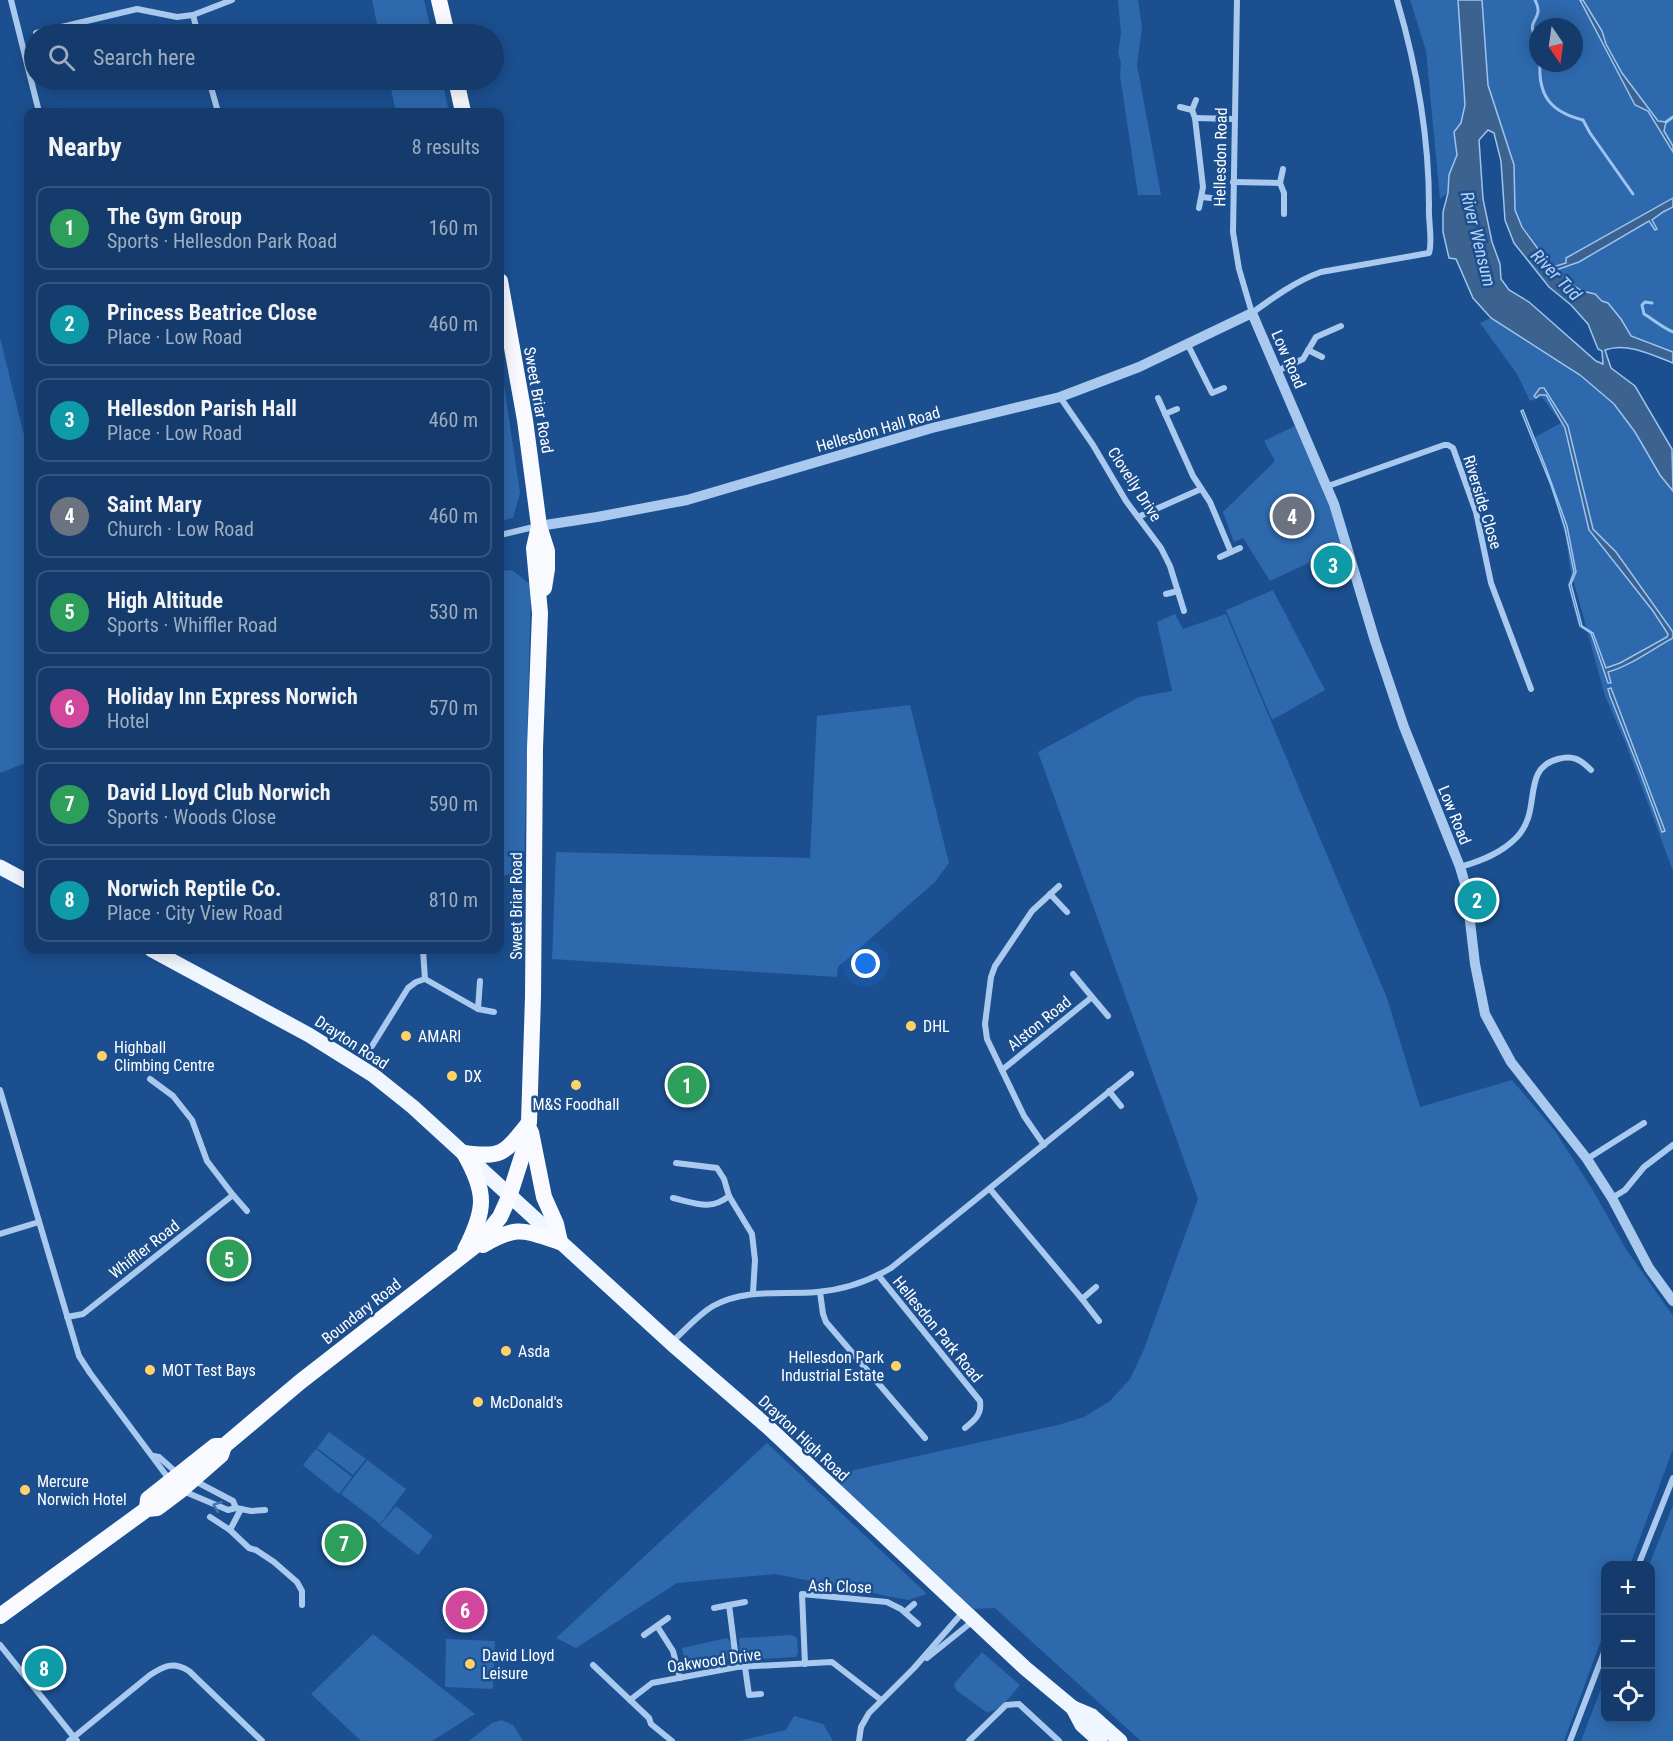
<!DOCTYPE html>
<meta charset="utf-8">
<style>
body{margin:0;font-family:"Roboto Condensed",sans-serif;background:#214673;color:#f1f3f6}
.controls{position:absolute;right:18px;bottom:18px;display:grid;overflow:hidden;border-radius:12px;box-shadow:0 3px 15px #0003}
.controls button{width:54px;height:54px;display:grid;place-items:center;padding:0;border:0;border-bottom:2px solid #33557e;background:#143b6b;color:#f1f3f6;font:30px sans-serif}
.compass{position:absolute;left:1529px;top:18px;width:54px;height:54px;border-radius:50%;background:#143b6b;box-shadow:0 3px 15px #0003;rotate:167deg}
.you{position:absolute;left:866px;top:964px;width:21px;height:21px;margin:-15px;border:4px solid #fff;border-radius:50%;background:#1a73e8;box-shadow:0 0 0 9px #1a73e833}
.badge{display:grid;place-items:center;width:39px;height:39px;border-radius:50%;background:#8bbbb9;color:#fff;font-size:20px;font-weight:700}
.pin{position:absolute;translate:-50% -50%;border:3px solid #fff;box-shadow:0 2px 6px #0006}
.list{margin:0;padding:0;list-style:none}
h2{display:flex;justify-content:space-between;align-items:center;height:78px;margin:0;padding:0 24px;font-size:26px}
h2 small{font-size:20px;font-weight:400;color:#9dadc1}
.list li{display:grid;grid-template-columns:39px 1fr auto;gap:18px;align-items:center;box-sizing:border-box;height:84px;margin:0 12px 12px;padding:0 12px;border:2px solid #33557e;border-radius:12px}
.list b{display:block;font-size:22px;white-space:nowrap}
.list p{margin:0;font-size:20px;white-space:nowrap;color:#9dadc1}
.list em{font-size:20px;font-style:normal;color:#9dadc1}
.icon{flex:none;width:33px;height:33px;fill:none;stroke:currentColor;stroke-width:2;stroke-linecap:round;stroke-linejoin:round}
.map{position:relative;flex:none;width:1673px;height:1741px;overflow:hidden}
.search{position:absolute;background:#143b6b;box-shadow:0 3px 15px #0003;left:24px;top:24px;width:480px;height:66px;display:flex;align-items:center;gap:15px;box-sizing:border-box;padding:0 21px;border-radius:33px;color:#9dadc1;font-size:22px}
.panel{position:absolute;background:#143b6b;box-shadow:0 3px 15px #0003;left:24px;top:108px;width:480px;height:846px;border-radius:12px}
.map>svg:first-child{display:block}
.green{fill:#2e69ad;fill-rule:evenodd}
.water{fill:#3c6290;stroke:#9cc4f0;stroke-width:1.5;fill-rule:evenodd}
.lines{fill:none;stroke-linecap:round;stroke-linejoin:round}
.stream{stroke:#9cc4f0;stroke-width:3}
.minor{stroke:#a9c9ee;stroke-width:6}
.tertiary{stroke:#a9c9ee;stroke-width:10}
.primary{stroke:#f0f6ff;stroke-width:15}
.trunk{stroke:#f8faff;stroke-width:16}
.oneway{stroke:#4674ac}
.poi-dot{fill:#ffd166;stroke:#1b4f8f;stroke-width:2}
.labels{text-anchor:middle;stroke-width:5;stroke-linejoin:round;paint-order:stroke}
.street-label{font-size:16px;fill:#fff;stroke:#1b4f8f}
.poi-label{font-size:16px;fill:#fff;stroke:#1b4f8f;text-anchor:start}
.water-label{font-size:18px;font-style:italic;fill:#b5d3f5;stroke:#1b4f8f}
</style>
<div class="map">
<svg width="1673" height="1741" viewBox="0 0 1673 1741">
<rect width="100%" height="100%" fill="#1b4f8f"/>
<g class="green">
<polygon points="372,0 424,0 432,34 379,34"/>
<polygon points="1118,0 1138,0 1142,27 1137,65 1161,195 1138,195 1120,76 1121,63 1118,53 1121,34"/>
<polygon points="1410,0 1458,0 1465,105 1461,124 1456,128 1454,138 1457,155 1449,175 1448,193 1440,199 1426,51"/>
<path d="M1482,0H1673V352L1631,336L1613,308L1595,294L1585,293L1570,283L1555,270L1561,269L1562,265L1553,267L1549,264L1518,219L1515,210L1514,165L1488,85ZM1538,27H1574V63H1538Z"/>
<polygon points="389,80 442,80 449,112 396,112"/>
<polygon points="1491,318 1580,375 1614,404 1635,432 1660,475 1673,491 1673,871 1625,742 1605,696 1570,568 1566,538 1554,496 1533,438 1561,423 1542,397 1530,401 1517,374 1480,323"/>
<polygon points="0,338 28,451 28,762 0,773"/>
<polygon points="500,358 520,493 513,518 500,521"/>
<polygon points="1295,426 1330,506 1343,547 1270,581 1243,538 1234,542 1223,512 1275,461 1264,441"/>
<polygon points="512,570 531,585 524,870 500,877 500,571"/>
<polygon points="1273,590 1325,690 1272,720 1226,610"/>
<polygon points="1175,614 1183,629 1226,614 1387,998 1420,1107 1512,1080 1555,1131 1594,1192 1626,1249 1673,1316 1673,1449 1630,1565 1606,1566 1605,1630 1564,1741 1141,1741 995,1608 974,1609 828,1476 1058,1425 1084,1417 1110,1401 1130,1379 1144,1349 1198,1199 1038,752 1139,697 1172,691 1157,622"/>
<polygon points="910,705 949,863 935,882 838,967 837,977 552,959 556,852 810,858 817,716"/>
<polygon points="329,1432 366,1459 353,1475 317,1448"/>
<polygon points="767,1443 927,1594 908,1600 775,1574 677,1583 576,1648 556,1638"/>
<polygon points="316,1449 352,1477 339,1494 303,1465"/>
<polygon points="367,1460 406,1489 380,1524 341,1494"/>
<polygon points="1673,1505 1673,1741 1581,1741 1605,1678 1606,1718 1650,1718 1649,1565"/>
<polygon points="396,1506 433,1536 418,1555 380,1525"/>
<polygon points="373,1634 475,1714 432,1741 361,1741 311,1694"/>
<polygon points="792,1635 797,1638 798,1653 796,1657 745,1660 740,1654 739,1639 741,1638"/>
<polygon points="727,1638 732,1644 732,1658 689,1668 686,1667 682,1648"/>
<polygon points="446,1639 495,1641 493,1689 445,1687"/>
<path d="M982,1652L1020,1685C1011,1695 1001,1712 986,1712L956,1690L954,1684Z"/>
<polygon points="794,1716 823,1724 833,1741 739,1741 786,1730"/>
<polygon points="502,1720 513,1725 523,1741 469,1741 492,1723"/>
</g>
<g class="water">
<path d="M1458,0H1482L1488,85L1514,165L1515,210L1522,227L1549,264L1553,267L1566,263V258L1673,198V207L1663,212L1652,220L1657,229L1655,230L1649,221L1579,262L1556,270L1570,283L1582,291L1595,294L1602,301L1608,303L1621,319L1631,336L1673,352V363C1652,355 1628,342 1605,350L1611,368L1635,386L1672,449L1673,491L1660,475L1635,432L1614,404L1580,375L1491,318L1473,298L1456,259L1449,258L1443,232V212L1448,193L1449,175L1457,155L1454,132L1461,123L1465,105ZM1488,130L1494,133L1501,161L1505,220L1514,243L1549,287L1571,305L1588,324L1598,349L1602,351L1603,364L1596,361L1529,302L1509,290L1501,279L1500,264L1492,242L1483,199L1479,140Z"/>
<polygon points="1580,0 1583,0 1602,31 1606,44 1622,73 1658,121 1666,122 1664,131 1673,146 1673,152 1648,111 1635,105"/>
<path d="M1540,388H1544L1568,426L1593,529L1616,552L1673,632V638C1651,650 1630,666 1608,672L1611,683H1608L1591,633L1580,626L1569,585L1574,572L1565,528L1551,485L1521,411L1523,410L1546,468L1567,526L1576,572L1571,584L1582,626L1593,633L1606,668L1620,663L1667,637L1668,634L1653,611L1589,530L1565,428L1546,395H1539L1536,398L1534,396Z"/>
<polygon points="1611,688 1665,831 1662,832 1642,777 1610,696 1608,689"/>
</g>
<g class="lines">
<g class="stream">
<path d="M1535,0C1545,18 1527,20 1534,34L1538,35"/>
<path d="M1540,63C1538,96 1551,112 1583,120L1590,133L1633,194"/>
<polyline points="1666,122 1673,117"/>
<path d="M1652,303L1645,302L1642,305L1644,314C1654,320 1662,327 1673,332"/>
</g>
<g class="minor">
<polyline points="11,0 39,112"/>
<path d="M1237,0L1233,232L1239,269L1252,313C1274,297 1296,281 1321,272L1429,253C1433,241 1428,220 1429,206C1429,136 1417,68 1397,0"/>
<polyline points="193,15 198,34"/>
<polyline points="36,33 137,9 177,17 193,15 232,0"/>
<polyline points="209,80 218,112"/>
<polyline points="1180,107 1192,110 1195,118 1203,187 1199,208"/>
<polyline points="1192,110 1196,100"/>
<polyline points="1195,118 1234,119"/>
<polyline points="1233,182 1280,183 1283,169"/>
<polyline points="1280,183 1284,193 1284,214"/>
<polyline points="1202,197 1211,198"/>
<polyline points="1188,345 1212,393 1224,388"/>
<polyline points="1308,350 1322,357"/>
<polyline points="1277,371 1303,359 1316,337 1341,326"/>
<polyline points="1060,397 1093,445 1126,501 1161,548 1170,566 1184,611"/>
<polyline points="1158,398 1193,476 1210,502 1231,552 1220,557"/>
<polyline points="1165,414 1177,409"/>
<polyline points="1328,486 1444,445 1448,445 1453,448 1476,512 1491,583 1531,689"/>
<polyline points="1138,517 1201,489"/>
<polyline points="500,535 538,526"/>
<polyline points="1231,552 1240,548"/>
<polyline points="1166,594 1178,591"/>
<path d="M1460,867C1481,861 1502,853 1517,837C1543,810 1520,769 1558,759C1573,755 1580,759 1591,770"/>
<polyline points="1050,894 1067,912"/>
<polyline points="423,950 425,979"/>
<polyline points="1092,997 1108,1016"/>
<polyline points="478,1009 480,981"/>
<polyline points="372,1046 408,988 416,982 425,979 478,1009 494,1012"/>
<polyline points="1002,1070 1092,997 1073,974"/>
<polyline points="150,1079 173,1096 192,1120 207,1161 233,1195"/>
<polyline points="0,1090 79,1356 90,1373 169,1479"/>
<polyline points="1109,1091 1121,1106"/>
<polyline points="1044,1145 1024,1116 987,1039 985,1024 991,977 995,966 1032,911 1059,886"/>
<polyline points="1587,1159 1644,1123"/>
<polyline points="676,1163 717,1168 724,1179 729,1196 752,1234 755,1260 753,1293"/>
<polyline points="990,1189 1082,1299 1096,1287"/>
<path d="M673,1198C695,1203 711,1211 729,1196"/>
<polyline points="1612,1198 1625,1190 1644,1167 1673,1145"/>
<polyline points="0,1234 39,1222"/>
<path d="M878,1275L980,1401C982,1414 975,1420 965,1428"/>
<polyline points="820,1292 823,1314 826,1322 925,1438"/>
<polyline points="1082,1299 1099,1321"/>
<polyline points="67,1317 83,1314 233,1195 247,1211"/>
<path d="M672,1342C685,1330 698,1315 713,1306C745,1288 782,1295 817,1292C842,1290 869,1281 891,1268L1131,1074"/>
<polyline points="154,1456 159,1457 177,1473"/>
<polyline points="195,1481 233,1501 236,1508"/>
<polyline points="183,1491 228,1510 236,1508 251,1511 265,1510"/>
<polyline points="241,1509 230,1530 249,1548 256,1550 274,1562 297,1582 302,1591 302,1605"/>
<polyline points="210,1517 230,1530"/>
<polyline points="1638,1566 1673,1478"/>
<polyline points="729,1605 745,1602"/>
<polyline points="714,1608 729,1605 737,1667"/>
<polyline points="905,1612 914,1604"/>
<polyline points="657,1626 673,1651 680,1678"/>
<polyline points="644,1635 668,1618"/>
<polyline points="0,1645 77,1741"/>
<polyline points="927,1658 973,1621"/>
<polyline points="805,1664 802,1594 887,1602 901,1609 918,1624"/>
<polyline points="593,1665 649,1718 651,1724 672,1741"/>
<polyline points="745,1667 749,1695 761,1694"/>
<polyline points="630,1700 652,1683 737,1667 832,1662 881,1700"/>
<path d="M69,1741L150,1675C164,1666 173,1661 189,1671L262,1741"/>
<polyline points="859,1741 861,1727 869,1713 914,1668 963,1612"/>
<polyline points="969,1741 1006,1705 1019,1704 1059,1741"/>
<polyline points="1570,1741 1606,1647"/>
</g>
<polyline class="tertiary" points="539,526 597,517 687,500 932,428 1060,397 1139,367 1252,313 1334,504 1375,641 1404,727 1460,867 1466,887 1475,964 1485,1014 1511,1062 1587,1159 1612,1198 1649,1268 1673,1301"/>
<g class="primary">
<polyline points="0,867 28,882"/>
<polyline points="152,950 309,1035 373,1075 413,1107 671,1343 768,1427 1025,1668 1073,1708 1092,1716 1120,1741"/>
<polyline points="1073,1708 1082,1725 1100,1741"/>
</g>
<g class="trunk">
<polyline points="439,0 447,34"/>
<polyline points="456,80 463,112"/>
<polyline points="500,281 525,420 539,526 547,551 547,569 544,588"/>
<path d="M464,1153C487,1193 486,1209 465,1250"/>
<path d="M464,1153C502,1158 504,1154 528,1124"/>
<path d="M483,1245C518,1225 522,1230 560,1242L556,1224L544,1197L531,1132"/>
<polyline points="147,1509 148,1499 215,1446 224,1446"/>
<polyline points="0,1616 147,1509 157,1508 181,1490 221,1455 224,1446 300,1382 480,1242 500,1217 509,1197 524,1150 529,1122 533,997 535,748 540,613 534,548 539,526"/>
</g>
</g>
<defs><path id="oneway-chevron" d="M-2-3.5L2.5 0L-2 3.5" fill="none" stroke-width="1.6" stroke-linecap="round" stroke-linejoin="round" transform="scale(1.5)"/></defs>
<use class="oneway" href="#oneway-chevron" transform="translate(217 1506) rotate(-159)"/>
<g class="poi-dot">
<circle cx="911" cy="1026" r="6"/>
<circle cx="406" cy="1036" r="6"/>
<circle cx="102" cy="1056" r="6"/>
<circle cx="452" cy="1076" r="6"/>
<circle cx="576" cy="1085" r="6"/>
<circle cx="506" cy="1351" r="6"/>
<circle cx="896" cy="1366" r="6"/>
<circle cx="150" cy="1370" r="6"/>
<circle cx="478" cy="1402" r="6"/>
<circle cx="25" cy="1490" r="6"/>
<circle cx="470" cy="1664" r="6"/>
</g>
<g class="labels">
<g class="street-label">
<text transform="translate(1220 157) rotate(-89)" y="6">Hellesdon Road</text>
<text transform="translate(1289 359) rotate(66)" y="6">Low Road</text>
<text transform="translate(539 400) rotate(80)" y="6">Sweet Briar Road</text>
<text transform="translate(878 429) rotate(-16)" y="6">Hellesdon Hall Road</text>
<text transform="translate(1135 484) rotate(57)" y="6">Clovelly Drive</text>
<text transform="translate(1483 502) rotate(73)" y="6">Riverside Close</text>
<text transform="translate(1455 815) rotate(68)" y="6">Low Road</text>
<text transform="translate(516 906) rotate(-90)" y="6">Sweet Briar Road</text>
<text transform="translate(1039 1023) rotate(-39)" y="6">Alston Road</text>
<text transform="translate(352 1042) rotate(33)" y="6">Drayton Road</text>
<text transform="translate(144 1249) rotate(-38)" y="6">Whiffler Road</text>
<text transform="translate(361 1311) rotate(-38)" y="6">Boundary Road</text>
<text transform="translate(938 1329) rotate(51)" y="6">Hellesdon Park Road</text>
<text transform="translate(804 1438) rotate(43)" y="6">Drayton High Road</text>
<text transform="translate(840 1586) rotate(2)" y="6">Ash Close</text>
<text transform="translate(714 1660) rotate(-8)" y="6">Oakwood Drive</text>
</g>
<g class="poi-label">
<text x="923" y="1032">DHL</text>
<text x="418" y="1042">AMARI</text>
<text x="114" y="1053">Highball<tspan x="114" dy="18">Climbing Centre</tspan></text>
<text x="464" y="1082">DX</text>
<text x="576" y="1110" text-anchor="middle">M&amp;S Foodhall</text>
<text x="518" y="1357">Asda</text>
<text x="884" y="1363" text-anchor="end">Hellesdon Park<tspan x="884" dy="18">Industrial Estate</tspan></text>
<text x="162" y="1376">MOT Test Bays</text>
<text x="490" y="1408">McDonald's</text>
<text x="37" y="1487">Mercure<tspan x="37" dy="18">Norwich Hotel</tspan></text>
<text x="482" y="1661">David Lloyd<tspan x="482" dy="18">Leisure</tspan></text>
</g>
<g class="water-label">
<text transform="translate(1478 239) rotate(76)" y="6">River Wensum</text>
<text transform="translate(1556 275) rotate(46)" y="6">River Tud</text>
</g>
</g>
</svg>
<div class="controls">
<button>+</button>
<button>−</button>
<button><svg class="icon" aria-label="locate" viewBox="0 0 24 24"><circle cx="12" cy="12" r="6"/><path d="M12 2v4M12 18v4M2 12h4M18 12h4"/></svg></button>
</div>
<svg class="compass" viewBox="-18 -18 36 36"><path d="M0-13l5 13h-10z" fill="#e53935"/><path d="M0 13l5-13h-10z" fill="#9dadc1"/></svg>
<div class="you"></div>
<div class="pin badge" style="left:687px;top:1085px;background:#2e9e5b">1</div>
<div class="pin badge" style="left:1477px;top:900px;background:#0f9aa8">2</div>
<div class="pin badge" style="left:1333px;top:565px;background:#0f9aa8">3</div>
<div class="pin badge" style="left:1292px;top:516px;background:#6b7280">4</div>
<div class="pin badge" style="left:229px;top:1259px;background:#2e9e5b">5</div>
<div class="pin badge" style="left:465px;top:1610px;background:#d1479c">6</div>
<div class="pin badge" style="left:344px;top:1543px;background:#2e9e5b">7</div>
<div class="pin badge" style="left:44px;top:1668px;background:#0f9aa8">8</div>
<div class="search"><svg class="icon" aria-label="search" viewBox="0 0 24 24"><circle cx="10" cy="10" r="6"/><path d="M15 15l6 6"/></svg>Search here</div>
<section class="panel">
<h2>Nearby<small>8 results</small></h2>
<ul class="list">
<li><span class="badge" style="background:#2e9e5b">1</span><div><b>The Gym Group</b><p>Sports · Hellesdon Park Road</p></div><em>160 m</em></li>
<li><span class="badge" style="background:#0f9aa8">2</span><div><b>Princess Beatrice Close</b><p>Place · Low Road</p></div><em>460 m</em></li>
<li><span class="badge" style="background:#0f9aa8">3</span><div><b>Hellesdon Parish Hall</b><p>Place · Low Road</p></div><em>460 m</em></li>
<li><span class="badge" style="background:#6b7280">4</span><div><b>Saint Mary</b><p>Church · Low Road</p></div><em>460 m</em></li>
<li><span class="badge" style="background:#2e9e5b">5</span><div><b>High Altitude</b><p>Sports · Whiffler Road</p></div><em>530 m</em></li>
<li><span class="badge" style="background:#d1479c">6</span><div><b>Holiday Inn Express Norwich</b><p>Hotel</p></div><em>570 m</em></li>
<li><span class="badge" style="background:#2e9e5b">7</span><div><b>David Lloyd Club Norwich</b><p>Sports · Woods Close</p></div><em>590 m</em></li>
<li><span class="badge" style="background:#0f9aa8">8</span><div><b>Norwich Reptile Co.</b><p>Place · City View Road</p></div><em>810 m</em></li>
</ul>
</section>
</div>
